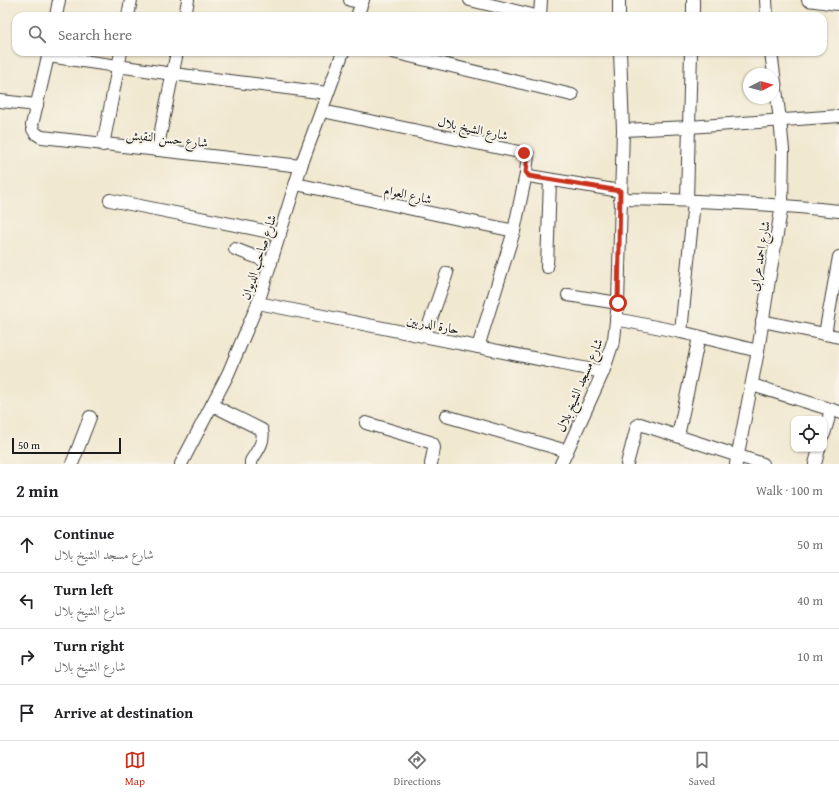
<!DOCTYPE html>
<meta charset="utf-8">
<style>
body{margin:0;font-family:"Gentium Book Plus",Amiri,serif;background:#f2f2f2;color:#202124}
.controls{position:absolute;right:12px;bottom:12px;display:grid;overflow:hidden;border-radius:8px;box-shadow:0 1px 3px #0004}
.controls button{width:36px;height:36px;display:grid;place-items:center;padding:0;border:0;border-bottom:1px solid #e0e0e0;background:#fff;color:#202124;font:20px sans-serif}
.compass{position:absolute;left:743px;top:68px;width:36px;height:36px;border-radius:50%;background:#fff;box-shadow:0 1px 3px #0004;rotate:84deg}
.scale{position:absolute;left:12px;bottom:10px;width:109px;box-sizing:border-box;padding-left:4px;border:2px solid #1c1c1c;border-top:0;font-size:11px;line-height:14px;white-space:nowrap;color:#1c1c1c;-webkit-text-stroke:3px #f7f3e8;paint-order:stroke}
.stop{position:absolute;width:12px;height:12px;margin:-9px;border:3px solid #c8321e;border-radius:50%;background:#fff}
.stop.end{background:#c8321e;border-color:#fff;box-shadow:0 1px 4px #0008}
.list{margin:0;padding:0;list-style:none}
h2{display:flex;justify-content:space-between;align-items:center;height:52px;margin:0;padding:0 16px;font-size:17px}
h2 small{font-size:13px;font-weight:400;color:#757577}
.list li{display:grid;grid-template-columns:26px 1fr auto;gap:12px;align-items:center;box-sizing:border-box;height:56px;padding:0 16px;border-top:1px solid #e0e0e0}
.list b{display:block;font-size:15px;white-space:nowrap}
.list p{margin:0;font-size:13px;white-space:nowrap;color:#757577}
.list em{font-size:13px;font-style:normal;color:#757577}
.icon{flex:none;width:22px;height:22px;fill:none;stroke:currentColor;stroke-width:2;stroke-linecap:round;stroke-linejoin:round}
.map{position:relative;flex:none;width:839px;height:464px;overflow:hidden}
.search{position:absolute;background:#fff;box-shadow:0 1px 3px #0004;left:12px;right:12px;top:12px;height:44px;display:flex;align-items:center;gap:10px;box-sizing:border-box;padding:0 14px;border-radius:12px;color:#757577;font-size:15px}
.sheet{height:276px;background:#fff}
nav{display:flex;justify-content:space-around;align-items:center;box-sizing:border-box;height:56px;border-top:1px solid #e0e0e0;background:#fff;font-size:11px;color:#757577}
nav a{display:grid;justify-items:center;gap:2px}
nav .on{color:#c8321e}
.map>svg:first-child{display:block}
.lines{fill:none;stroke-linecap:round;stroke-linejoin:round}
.minor-casing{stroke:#3c3b37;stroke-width:14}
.minor{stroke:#fff;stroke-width:12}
.route{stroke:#c8321e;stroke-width:5}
.labels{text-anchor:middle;stroke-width:4;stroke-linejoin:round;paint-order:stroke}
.street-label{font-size:13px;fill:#1c1c1c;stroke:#f7f3e8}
</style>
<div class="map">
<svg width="839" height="464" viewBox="0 0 839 464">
<rect width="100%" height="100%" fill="#f7f3e8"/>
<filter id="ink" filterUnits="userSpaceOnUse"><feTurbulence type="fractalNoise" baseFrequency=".025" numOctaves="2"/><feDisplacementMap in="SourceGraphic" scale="8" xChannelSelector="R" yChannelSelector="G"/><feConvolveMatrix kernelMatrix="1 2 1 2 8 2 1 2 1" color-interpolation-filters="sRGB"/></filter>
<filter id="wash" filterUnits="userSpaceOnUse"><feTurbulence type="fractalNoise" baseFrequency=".012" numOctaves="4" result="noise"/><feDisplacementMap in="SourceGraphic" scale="16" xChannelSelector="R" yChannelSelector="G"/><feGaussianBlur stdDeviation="0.9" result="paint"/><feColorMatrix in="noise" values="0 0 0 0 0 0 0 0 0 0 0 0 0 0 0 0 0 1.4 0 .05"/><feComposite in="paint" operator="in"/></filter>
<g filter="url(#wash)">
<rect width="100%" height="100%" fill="#f1e8d0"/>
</g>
<g filter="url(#ink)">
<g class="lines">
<g class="minor-casing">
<g id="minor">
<polyline points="350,0 362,2"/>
<polyline points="470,0 536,16"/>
<polyline points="619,0 619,16"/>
<polyline points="766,0 767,16"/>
<polyline points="808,0 837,4"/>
<polyline points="56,16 59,0"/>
<polyline points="128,16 131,0"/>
<polyline points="185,16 188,0"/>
<polyline points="357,16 363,0"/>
<polyline points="540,16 541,0"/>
<polyline points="693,16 693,0"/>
<path d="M49,52L32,125C33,131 35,134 42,137L301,166"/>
<polyline points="393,52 572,95"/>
<polyline points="48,56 173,74 327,93"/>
<polyline points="0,101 37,105"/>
<polyline points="322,111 524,153 528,155 526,172 529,176 620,191"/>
<polyline points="623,130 689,127 839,116"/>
<polyline points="103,145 121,52"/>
<polyline points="157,150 177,52"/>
<polyline points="296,184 514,231"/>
<path d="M620,199C693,200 766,203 839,211"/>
<polyline points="110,200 280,234"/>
<polyline points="687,200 691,52"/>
<polyline points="235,249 271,263"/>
<polyline points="547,267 550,180"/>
<polyline points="568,295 618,303"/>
<polyline points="258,303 603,372"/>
<polyline points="616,319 681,332 758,351"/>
<polyline points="762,321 839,337"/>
<polyline points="681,332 694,201"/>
<polyline points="825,334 839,257"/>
<polyline points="425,336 447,273"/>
<polyline points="478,347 514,231 526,174"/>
<polyline points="752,385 839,412"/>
<path d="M212,405L262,430C265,442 257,451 251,461V464"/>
<polyline points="446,416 567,451"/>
<polyline points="366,423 430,442 433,444 434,448 431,464"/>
<polyline points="824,434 831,410"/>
<polyline points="678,436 699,337"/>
<polyline points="72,464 90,417"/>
<polyline points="181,464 228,374 258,303 301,166 343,52"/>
<polyline points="561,464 603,372 614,339 618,303 623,130 620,52"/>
<polyline points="627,464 637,426 640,424 763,464"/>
<polyline points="736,464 758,351 769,280 782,205 783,150 780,120 771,52"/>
<polyline points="815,464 819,449"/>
</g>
</g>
<use href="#minor" class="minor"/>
</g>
</g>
<g class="lines" filter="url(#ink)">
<polyline class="route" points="524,153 528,155 526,172 529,176 620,191 618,303"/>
</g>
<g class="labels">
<g class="street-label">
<text transform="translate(473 128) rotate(12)" y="5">شارع الشيخ بلال</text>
<text transform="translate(167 138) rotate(6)" y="5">شارع حسن النقيش</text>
<text transform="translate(408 194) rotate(12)" y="5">شارع العوام</text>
<text transform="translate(759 256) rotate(-80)" y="5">شارع احمد عرابى</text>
<text transform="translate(258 257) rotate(-72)" y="5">شارع صاحب الديوان</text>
<text transform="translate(433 324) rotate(11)" y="5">حارة الدربين</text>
<text transform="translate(579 385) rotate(-67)" y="5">شارع مسجد الشيخ بلال</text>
</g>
</g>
</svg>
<div class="controls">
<button><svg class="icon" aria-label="locate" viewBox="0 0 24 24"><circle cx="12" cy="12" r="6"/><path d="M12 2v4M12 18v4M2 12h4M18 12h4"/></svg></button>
</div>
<svg class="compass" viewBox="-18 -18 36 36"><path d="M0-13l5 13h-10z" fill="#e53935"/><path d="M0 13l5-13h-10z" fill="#757577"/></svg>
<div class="scale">50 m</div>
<div class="stop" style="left:618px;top:303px"></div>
<div class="stop end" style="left:524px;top:153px"></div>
<div class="search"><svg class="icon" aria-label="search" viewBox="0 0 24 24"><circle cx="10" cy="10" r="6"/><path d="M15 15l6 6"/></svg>Search here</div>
</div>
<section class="sheet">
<h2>2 min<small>Walk · 100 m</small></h2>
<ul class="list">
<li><svg class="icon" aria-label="ahead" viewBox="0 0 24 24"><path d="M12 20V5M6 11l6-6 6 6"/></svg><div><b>Continue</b><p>شارع مسجد الشيخ بلال</p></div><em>50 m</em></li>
<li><svg class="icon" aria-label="left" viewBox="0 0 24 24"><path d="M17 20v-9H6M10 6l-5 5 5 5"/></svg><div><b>Turn left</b><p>شارع الشيخ بلال</p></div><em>40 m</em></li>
<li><svg class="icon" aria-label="right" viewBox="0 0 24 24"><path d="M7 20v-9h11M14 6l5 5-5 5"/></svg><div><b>Turn right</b><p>شارع الشيخ بلال</p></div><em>10 m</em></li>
<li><svg class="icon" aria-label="arrive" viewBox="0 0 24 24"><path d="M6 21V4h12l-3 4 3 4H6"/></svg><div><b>Arrive at destination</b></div></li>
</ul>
</section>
<nav>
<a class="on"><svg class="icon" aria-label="map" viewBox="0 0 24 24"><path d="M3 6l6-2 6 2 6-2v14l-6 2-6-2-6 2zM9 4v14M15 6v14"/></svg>Map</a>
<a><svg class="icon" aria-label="directions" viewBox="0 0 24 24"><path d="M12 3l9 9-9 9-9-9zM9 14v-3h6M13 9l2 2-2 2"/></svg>Directions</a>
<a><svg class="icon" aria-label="saved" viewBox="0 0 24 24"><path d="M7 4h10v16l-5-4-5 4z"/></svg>Saved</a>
</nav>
